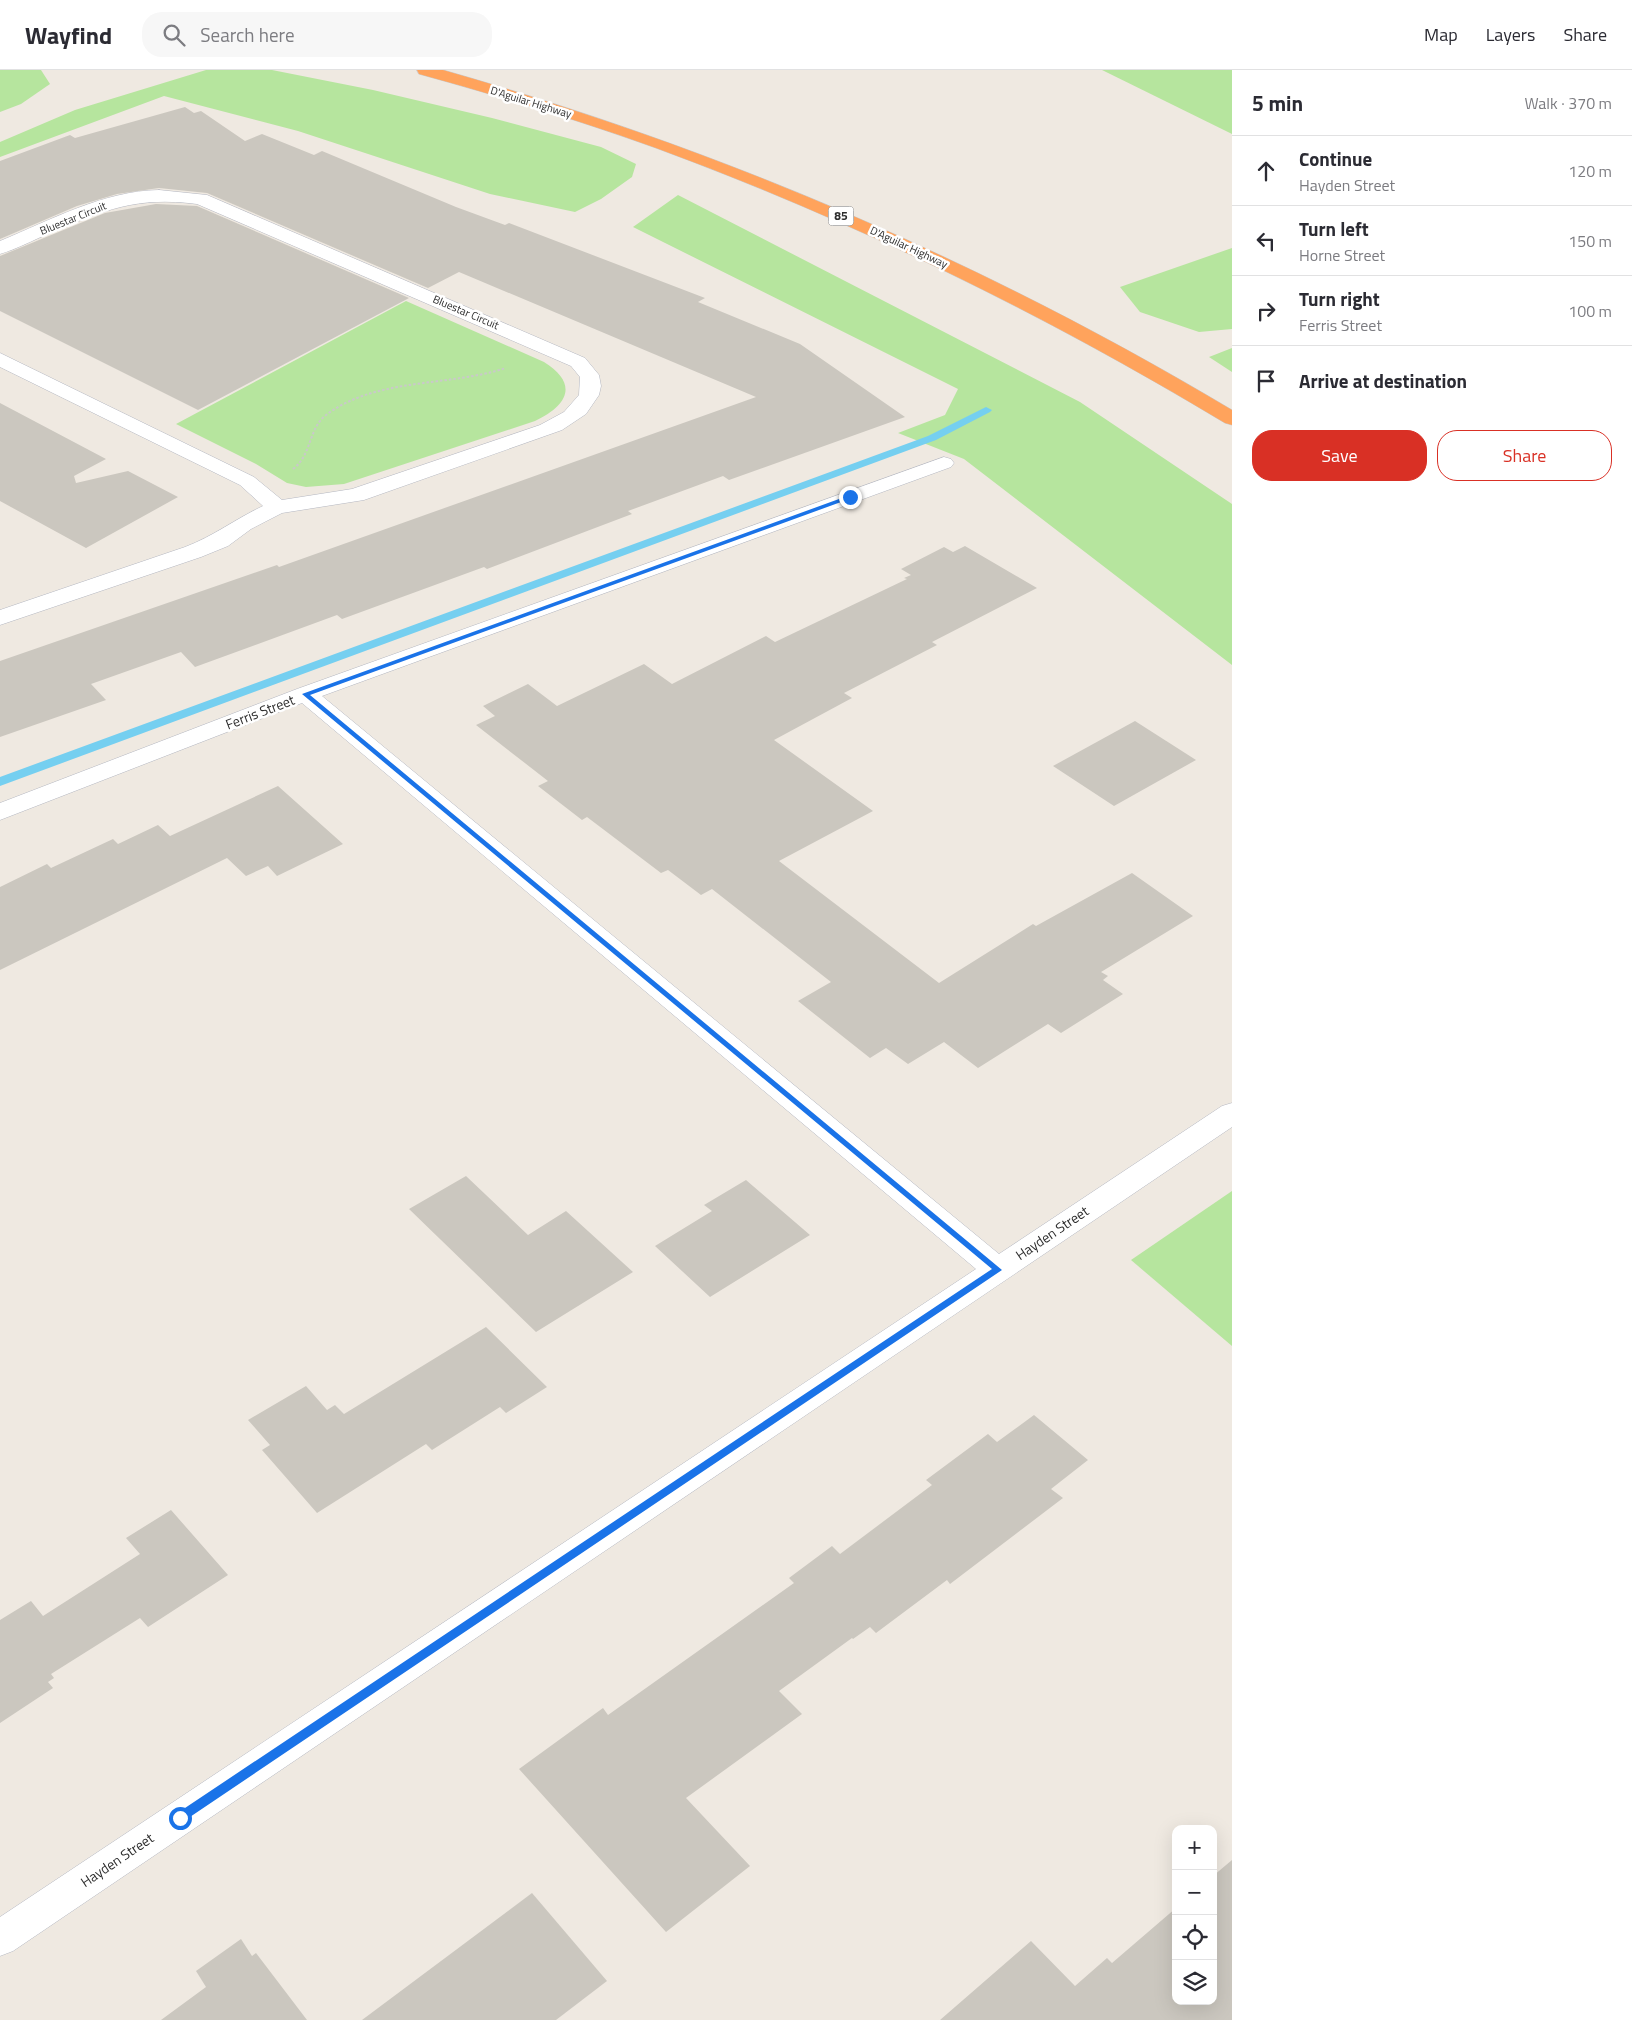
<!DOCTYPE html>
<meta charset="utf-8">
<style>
body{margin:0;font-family:"Titillium Web",sans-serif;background:#f7f7f7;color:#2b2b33}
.controls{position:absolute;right:15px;bottom:15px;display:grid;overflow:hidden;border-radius:10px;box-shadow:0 5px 20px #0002}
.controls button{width:45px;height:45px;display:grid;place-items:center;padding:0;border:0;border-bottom:1px solid #e1e1e2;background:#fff;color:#2b2b33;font:25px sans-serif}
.stop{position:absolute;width:15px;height:15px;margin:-11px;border:4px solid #1a73e8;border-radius:50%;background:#fff}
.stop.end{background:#1a73e8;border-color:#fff;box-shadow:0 1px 5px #0008}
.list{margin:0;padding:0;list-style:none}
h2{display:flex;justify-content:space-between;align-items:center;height:65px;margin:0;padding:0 20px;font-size:21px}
h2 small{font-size:16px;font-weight:400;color:#7c7c81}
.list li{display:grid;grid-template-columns:32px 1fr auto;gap:15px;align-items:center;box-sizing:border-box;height:70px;padding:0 20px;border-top:1px solid #e1e1e2}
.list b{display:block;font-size:19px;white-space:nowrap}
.list p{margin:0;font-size:16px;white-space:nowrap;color:#7c7c81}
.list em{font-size:16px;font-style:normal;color:#7c7c81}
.actions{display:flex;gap:10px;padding:15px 20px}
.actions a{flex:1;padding:11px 0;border:1px solid #d93025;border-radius:20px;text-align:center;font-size:18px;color:#d93025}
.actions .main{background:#d93025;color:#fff}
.icon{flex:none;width:28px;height:28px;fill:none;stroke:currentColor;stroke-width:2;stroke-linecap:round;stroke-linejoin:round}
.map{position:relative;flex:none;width:1232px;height:1950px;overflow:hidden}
header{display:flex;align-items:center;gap:30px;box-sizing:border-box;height:70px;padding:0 25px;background:#fff;border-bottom:1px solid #e1e1e2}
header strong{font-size:24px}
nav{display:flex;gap:28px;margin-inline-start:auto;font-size:18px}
.search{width:350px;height:45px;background:#f7f7f7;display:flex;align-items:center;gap:12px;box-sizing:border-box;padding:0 18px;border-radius:20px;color:#7c7c81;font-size:19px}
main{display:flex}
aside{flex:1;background:#fff}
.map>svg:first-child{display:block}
.green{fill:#b6e59e}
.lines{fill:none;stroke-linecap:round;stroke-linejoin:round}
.stream{fill:#75cff0;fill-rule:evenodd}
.building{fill:#cbc7bf}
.street-casing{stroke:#b4b7c1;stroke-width:1}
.highway-casing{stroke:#c9c9c9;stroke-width:1}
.path{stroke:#c9c9c9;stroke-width:2;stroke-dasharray:2.5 2;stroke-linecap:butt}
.street{fill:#fff;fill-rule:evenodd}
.highway{fill:#ffa35c;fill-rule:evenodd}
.route{fill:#1a73e8}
.labels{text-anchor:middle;stroke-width:5;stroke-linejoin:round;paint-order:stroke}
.far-street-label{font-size:11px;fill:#2e2e2e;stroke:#fff}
.shield{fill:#fff;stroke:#6d6d6d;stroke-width:1}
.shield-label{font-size:12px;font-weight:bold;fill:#2e2e2e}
.street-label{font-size:14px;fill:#2e2e2e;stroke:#fff}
</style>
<header>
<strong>Wayfind</strong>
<div class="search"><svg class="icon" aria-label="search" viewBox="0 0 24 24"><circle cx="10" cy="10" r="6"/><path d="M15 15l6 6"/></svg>Search here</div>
<nav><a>Map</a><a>Layers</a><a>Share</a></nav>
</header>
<main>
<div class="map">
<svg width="1232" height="1950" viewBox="0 0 1232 1950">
<rect width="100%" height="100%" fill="#efe9e1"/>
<g class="green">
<polygon points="0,0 41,0 50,14 21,34 0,42"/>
<polygon points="206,0 272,0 373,20 492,48 601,77 636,94 632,107 601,129 575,142 490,124 298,61 164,26 0,87 0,72 75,40"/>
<polygon points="1103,0 1232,0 1232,64 1102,0"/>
<polygon points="678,125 1080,332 1232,434 1232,595 964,389 898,363 945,345 958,319 633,157"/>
<polygon points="1232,178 1232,259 1199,262 1140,242 1120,217"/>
<path d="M406,231L544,292C579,314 568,335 535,351L344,414L306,417L287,413L256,394L176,354Z"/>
<polygon points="1232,278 1232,302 1209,287"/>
<polygon points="1232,1121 1232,1276 1131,1190"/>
</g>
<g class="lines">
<polygon class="stream" points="986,337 992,340 990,342 936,370 0,716 0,707 928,366"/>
</g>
<g class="building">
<polygon points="185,37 194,43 201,41 245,71 262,64 314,85 322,81 456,137 505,155 509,153 705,228 698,232 800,274 905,347 729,410 723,406 628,441 632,444 487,499 484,497 342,549 337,545 195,597 181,582 91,614 106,630 0,667 0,591 277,495 279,497 756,327 459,202 428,218 207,123 159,118 117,124 77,136 0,169 0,91 70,65 75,68"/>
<polygon points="156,134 197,136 409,228 198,340 0,241 0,186 105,143"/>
<polygon points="0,333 106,389 74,406 76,413 128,401 178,427 86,478 0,431"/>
<polygon points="965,476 1037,518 932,572 937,575 844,623 852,628 774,670 873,741 779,791 939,913 1033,854 1036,856 1132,803 1193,846 1101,902 1108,906 1103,910 1123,924 1061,963 1048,954 978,998 944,972 908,994 886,978 870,988 798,931 831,912 712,819 701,825 668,800 661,803 587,747 582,750 538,716 548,711 476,655 495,646 483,636 528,614 557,636 644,594 672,614 766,566 775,572 907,509 904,508 911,505 901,499 944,477 953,482"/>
<polygon points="1135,651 1196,690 1114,736 1053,696"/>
<polygon points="278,716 343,774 277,806 268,796 246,806 227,788 0,900 0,817 47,794 51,798 113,769 118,774 158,755 170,766"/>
<polygon points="466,1106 528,1165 566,1141 633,1202 536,1262 409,1139"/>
<polygon points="746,1110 810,1165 710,1227 655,1176 712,1141 704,1135"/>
<polygon points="486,1257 547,1317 506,1343 500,1337 432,1380 426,1374 317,1443 262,1380 270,1375 248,1350 306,1316 327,1340 335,1335 344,1344"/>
<polygon points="1034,1345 1088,1390 1051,1419 1063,1428 950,1514 947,1510 876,1563 870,1557 853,1569 852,1568 779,1621 802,1644 686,1728 750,1796 666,1862 519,1699 603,1638 608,1645 794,1513 789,1508 832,1476 840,1484 932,1415 926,1410 988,1364 997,1372"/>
<polygon points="171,1440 228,1505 148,1557 140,1548 51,1604 54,1608 48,1612 53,1618 0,1653 0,1550 31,1531 43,1546 140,1484 126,1468"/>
<polygon points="1232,1790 1232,1950 940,1950 1031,1871 1075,1916 1107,1888 1112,1893 1176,1838 1176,1931 1213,1931 1213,1806"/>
<polygon points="532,1823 607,1911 556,1950 362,1950"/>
<polygon points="241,1869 252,1886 256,1883 307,1950 161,1950 206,1917 196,1901"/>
</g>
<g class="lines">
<g class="street-casing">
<g id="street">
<path d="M159,120L207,125L585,288L599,305L601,316L599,325L586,344L562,360L364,430L282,443L251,459L228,476L201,487L0,555V540L185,477C214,466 235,449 263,436L240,415L0,297V283L254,407L282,430L352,419L540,355L564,342L579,325L580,307L571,296L197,134C137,126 104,140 50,163C33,170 17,179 0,184V171C51,150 103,121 159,120Z"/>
<polygon points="944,387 951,389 954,393 951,397 322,626 999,1184 1222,1036 1232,1033 1232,1057 13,1881 0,1886 0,1847 976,1199 302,633 0,750 0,733 297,619"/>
</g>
</g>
<g class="highway-casing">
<path id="highway" d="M417,0H443C723,80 982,191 1232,340V355L1225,353C1044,244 854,151 656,78C578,50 499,26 419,4Z"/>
</g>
<path class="path" d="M293,399C312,385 308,359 326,345C377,307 448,317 506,298"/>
<use href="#street" class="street"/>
<use href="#highway" class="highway"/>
</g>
<polygon class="route" points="850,425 852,428 310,625 1002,1200 184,1751 176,1751 176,1744 992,1199 302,624"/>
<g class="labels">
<g class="far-street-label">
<text transform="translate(531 32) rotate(17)" y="4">D'Aguilar Highway</text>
<text transform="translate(73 148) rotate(-22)" y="4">Bluestar Circuit</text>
<text transform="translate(909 177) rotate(25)" y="4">D'Aguilar Highway</text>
<text transform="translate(466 242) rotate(23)" y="4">Bluestar Circuit</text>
</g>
<rect class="shield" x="828.5" y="136.5" width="25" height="19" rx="4"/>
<g class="shield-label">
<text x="841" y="150">85</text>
</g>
<g class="street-label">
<text transform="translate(260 642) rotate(-21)" y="5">Ferris Street</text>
<text transform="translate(1052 1163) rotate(-34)" y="5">Hayden Street</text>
<text transform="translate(117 1790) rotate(-34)" y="5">Hayden Street</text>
</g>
</g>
</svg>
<div class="controls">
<button>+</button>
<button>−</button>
<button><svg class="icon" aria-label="locate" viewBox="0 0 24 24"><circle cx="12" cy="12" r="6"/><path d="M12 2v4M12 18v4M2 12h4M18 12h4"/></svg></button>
<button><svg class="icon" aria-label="layers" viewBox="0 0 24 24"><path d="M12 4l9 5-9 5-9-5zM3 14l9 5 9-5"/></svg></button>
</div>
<div class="stop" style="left:180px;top:1748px"></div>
<div class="stop end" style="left:850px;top:427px"></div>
</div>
<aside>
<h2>5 min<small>Walk · 370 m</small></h2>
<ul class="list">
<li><svg class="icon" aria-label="ahead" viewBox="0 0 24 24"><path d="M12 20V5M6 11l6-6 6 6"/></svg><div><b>Continue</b><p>Hayden Street</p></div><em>120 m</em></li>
<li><svg class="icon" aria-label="left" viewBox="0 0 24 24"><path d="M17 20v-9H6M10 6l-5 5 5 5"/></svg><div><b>Turn left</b><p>Horne Street</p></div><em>150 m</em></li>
<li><svg class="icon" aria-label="right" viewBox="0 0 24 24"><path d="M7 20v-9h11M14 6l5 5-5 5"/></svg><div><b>Turn right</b><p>Ferris Street</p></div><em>100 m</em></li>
<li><svg class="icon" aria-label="arrive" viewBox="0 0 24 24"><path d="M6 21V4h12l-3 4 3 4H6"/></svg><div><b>Arrive at destination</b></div></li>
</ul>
<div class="actions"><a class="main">Save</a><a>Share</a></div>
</aside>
</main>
